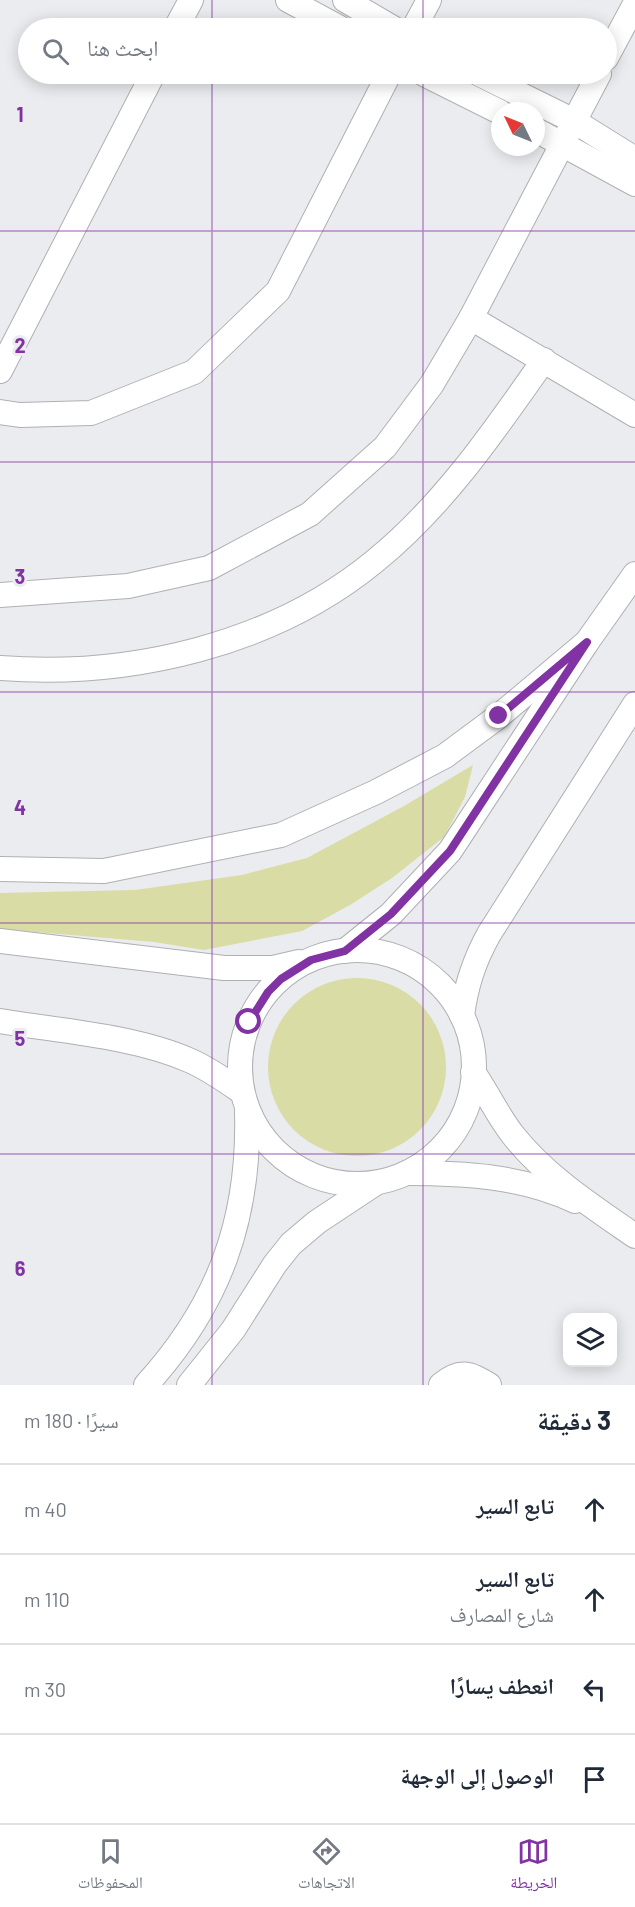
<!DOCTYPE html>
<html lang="ar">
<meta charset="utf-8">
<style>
body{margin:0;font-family:Barlow,"Noto Naskh Arabic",sans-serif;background:#f6f6f7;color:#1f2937;direction:rtl}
.controls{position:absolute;right:18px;bottom:18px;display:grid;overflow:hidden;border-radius:12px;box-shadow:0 3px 15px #0003}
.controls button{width:54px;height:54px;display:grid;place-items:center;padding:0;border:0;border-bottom:2px solid #e0e1e3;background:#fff;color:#1f2937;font:30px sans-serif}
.compass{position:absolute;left:491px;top:102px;width:54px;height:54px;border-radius:50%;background:#fff;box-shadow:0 3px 15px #0003;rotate:313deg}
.stop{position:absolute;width:18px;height:18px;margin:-14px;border:4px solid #8233a3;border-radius:50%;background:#fff}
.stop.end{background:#8233a3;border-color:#fff;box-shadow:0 2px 6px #0008}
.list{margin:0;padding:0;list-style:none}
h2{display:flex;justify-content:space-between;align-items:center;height:78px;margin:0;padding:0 24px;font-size:26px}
h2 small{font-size:20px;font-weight:400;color:#747a83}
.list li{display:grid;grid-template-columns:39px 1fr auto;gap:18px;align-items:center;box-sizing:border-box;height:90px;padding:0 24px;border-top:2px solid #e0e1e3}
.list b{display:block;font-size:22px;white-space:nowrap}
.list p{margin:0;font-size:20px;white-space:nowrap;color:#747a83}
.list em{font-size:20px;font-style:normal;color:#747a83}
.icon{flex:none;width:33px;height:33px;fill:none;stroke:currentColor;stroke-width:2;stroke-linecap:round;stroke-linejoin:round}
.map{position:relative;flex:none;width:635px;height:1385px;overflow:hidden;direction:ltr}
.search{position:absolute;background:#fff;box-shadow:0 3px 15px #0003;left:18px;right:18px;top:18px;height:66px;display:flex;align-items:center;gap:15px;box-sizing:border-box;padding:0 21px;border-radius:33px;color:#747a83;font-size:22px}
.sheet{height:438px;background:#fff}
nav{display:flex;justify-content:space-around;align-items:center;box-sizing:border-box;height:84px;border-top:2px solid #e0e1e3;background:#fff;font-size:16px;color:#747a83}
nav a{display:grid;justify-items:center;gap:3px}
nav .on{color:#8233a3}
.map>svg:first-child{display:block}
.green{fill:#d9dca5}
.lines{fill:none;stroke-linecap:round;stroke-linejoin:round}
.street-casing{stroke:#afb0b3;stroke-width:26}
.street{stroke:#fff;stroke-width:24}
.route{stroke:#8233a3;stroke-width:8}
.grid{fill:none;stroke:#8233a3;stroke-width:1.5;stroke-opacity:0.55}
.grid-label{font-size:20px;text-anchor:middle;font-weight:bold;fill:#8233a3;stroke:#ebecef;stroke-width:6;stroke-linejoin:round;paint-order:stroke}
</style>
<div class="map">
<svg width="635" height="1385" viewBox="0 0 635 1385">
<rect width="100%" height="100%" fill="#ebecef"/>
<g class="green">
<polygon points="473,765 465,797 444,837 392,878 350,905 302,931 204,950 154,942 0,929 0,893 135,890 242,875 307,858 404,806"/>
<circle cx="357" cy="1067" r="89"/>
</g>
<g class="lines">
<g class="street-casing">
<g id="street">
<polyline points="288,0 340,28"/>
<polyline points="345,0 393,28"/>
<polyline points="176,28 191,0"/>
<polyline points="414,28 429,0"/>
<polyline points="606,58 635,4"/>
<polyline points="424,74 500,112"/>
<polyline points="479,74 574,121 635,159"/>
<polyline points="536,130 635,184"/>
<polyline points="471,318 635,415"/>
<polyline points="0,371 153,74"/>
<polyline points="0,412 20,415 91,413 194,372 278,291 389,74"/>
<polyline points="0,595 128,586 209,568 310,514 385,447 432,384 471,318 599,74"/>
<path d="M0,668C130,678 273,645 375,561C444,505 494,431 544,360"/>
<polyline points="0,869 104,871 281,835 376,792 445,756 499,716 587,642"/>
<polyline points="0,941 224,968 273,968 299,962"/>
<circle cx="357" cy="1067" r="117"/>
<polyline points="345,951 391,914 450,851 587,642 635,574"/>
<path d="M462,1016C466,985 474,961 489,934L635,704"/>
<path d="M0,1021C60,1031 135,1036 191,1061C209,1069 226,1081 242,1092"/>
<path d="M473,1072C487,1092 498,1116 513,1135C545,1176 593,1207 635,1236"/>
<path d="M407,1173C464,1173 522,1176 575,1201"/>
<path d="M146,1385C219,1305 250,1219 247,1112"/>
<polyline points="189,1385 233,1330 275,1264 291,1244 317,1222 376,1183"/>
<path d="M441,1385C460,1369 469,1373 489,1385"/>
</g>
</g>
<use href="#street" class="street"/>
</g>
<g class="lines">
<polyline class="route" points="249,1022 268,992 281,979 311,960 345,951 391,914 450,851 587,642 499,716"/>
</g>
<path class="grid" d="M212,0V28M423,0V28M212,74V1385M423,74V1385M0,231H635M0,462H635M0,692H635M0,923H635M0,1154H635"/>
<g class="grid-label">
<text x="20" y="122">1</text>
<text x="20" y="353">2</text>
<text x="20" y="584">3</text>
<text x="20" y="815">4</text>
<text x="20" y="1046">5</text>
<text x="20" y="1276">6</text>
</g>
</svg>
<div class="controls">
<button><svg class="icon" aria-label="layers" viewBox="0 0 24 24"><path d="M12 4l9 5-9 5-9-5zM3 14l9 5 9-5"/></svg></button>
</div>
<svg class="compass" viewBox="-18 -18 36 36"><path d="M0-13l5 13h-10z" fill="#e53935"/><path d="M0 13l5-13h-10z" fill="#747a83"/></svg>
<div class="stop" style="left:249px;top:1022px"></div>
<div class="stop end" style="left:499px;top:716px"></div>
<div class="search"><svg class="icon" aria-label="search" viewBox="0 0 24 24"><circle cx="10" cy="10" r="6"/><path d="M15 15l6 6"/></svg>ابحث هنا</div>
</div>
<section class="sheet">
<h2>3 دقيقة<small>سيرًا · 180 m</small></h2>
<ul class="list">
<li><svg class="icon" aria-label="ahead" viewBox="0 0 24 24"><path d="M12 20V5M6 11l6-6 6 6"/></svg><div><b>تابع السير</b></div><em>40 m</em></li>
<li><svg class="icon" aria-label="ahead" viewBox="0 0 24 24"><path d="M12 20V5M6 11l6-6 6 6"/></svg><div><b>تابع السير</b><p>شارع المصارف</p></div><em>110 m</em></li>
<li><svg class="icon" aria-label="left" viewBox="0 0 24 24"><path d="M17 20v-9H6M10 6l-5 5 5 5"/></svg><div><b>انعطف يسارًا</b></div><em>30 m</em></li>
<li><svg class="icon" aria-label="arrive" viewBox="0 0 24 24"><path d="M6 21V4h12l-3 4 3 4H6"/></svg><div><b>الوصول إلى الوجهة</b></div></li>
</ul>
</section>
<nav>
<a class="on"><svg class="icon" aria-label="map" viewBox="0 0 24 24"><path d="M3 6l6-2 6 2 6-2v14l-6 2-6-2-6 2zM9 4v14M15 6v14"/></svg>الخريطة</a>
<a><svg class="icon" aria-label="directions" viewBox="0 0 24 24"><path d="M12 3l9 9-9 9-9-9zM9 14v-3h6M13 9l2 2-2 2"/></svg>الاتجاهات</a>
<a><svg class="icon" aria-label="saved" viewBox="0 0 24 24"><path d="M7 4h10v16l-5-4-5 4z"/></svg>المحفوظات</a>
</nav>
